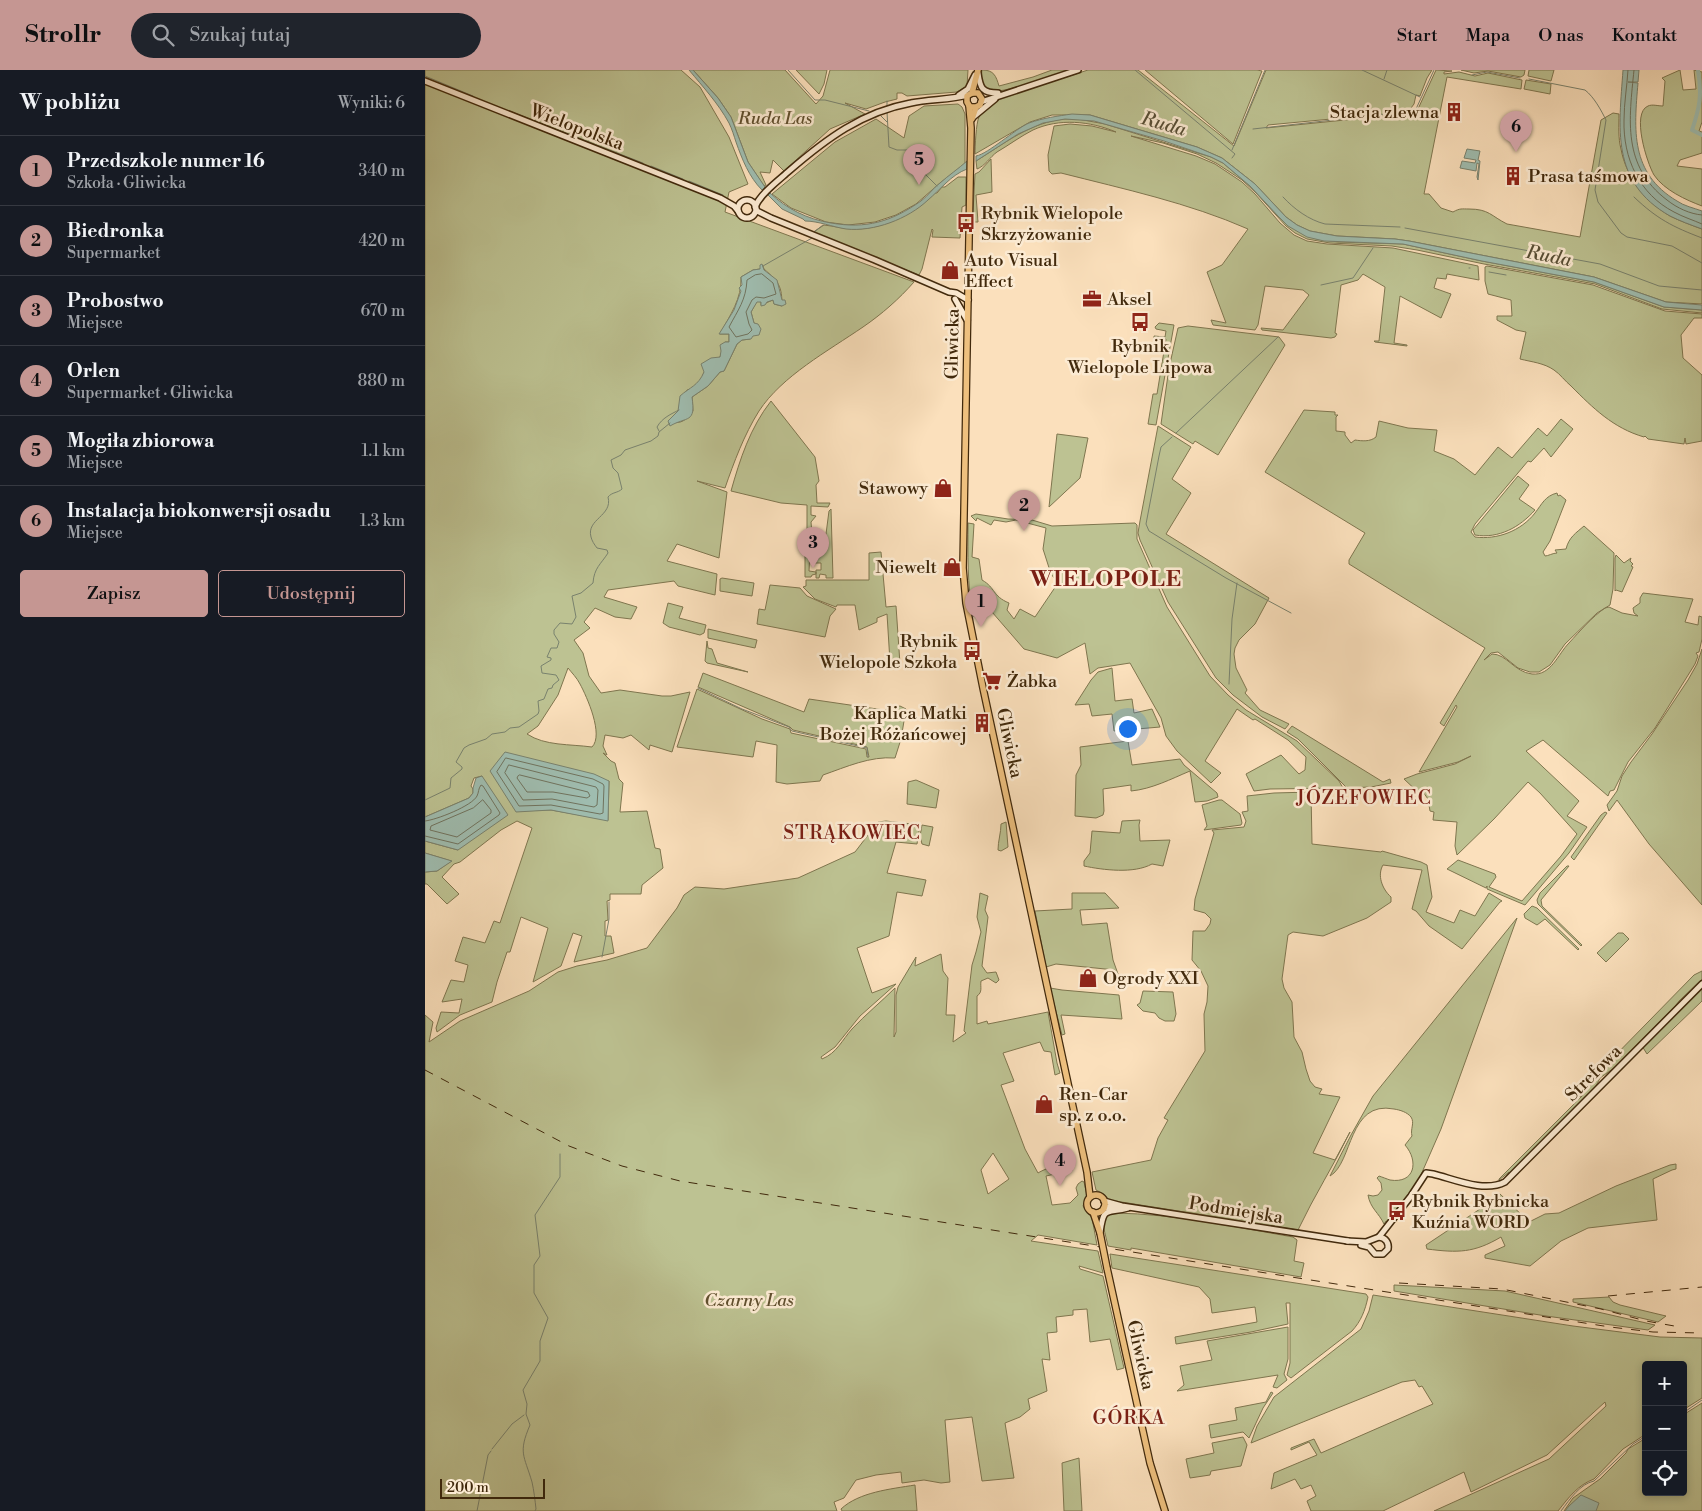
<!DOCTYPE html>
<html lang="pl">
<meta charset="utf-8">
<style>
body{margin:0;font-family:"Libre Bodoni",serif;background:#20242c;color:#f1f3f6}
.controls{position:absolute;right:15px;bottom:15px;display:grid;overflow:hidden;border-radius:5px;box-shadow:0 2px 8px #0003}
.controls button{width:45px;height:45px;display:grid;place-items:center;padding:0;border:0;border-bottom:1px solid #363941;background:#171b24;color:#f1f3f6;font:25px sans-serif}
.scale{position:absolute;left:15px;bottom:12px;width:105px;box-sizing:border-box;padding-left:5px;border:2px solid #41290c;border-top:0;font-size:14px;line-height:18px;white-space:nowrap;color:#41290c;-webkit-text-stroke:4px #fcebd3;paint-order:stroke}
.you{position:absolute;left:702px;top:658px;width:18px;height:18px;margin:-12px;border:4px solid #fff;border-radius:50%;background:#1a73e8;box-shadow:0 0 0 8px #1a73e833}
.badge{display:grid;place-items:center;width:32px;height:32px;border-radius:50%;background:#c59692;color:#111;font-size:16px;font-weight:700}
.pin{position:absolute;translate:-50% -41px;filter:drop-shadow(0 1px 2px #0008)}
.pin::after{content:'';position:absolute;top:26px;width:18px;height:15px;background:inherit;clip-path:polygon(0 0,100% 0,50% 100%)}
.list{margin:0;padding:0;list-style:none}
h2{display:flex;justify-content:space-between;align-items:center;height:65px;margin:0;padding:0 20px;font-size:21px}
h2 small{font-size:16px;font-weight:400;color:#9ea1a6}
.list li{display:grid;grid-template-columns:32px 1fr auto;gap:15px;align-items:center;box-sizing:border-box;height:70px;padding:0 20px;border-top:1px solid #363941}
.list b{display:block;font-size:19px;white-space:nowrap}
.list p{margin:0;font-size:16px;white-space:nowrap;color:#9ea1a6}
.list em{font-size:16px;font-style:normal;color:#9ea1a6}
.actions{display:flex;gap:10px;padding:15px 20px}
.actions a{flex:1;padding:11px 0;border:1px solid #c59692;border-radius:5px;text-align:center;font-size:18px;color:#c59692}
.actions .main{background:#c59692;color:#111}
.icon{flex:none;width:28px;height:28px;fill:none;stroke:currentColor;stroke-width:2;stroke-linecap:round;stroke-linejoin:round}
.map{position:relative;flex:none;width:1277px;height:1441px;overflow:hidden}
header{display:flex;align-items:center;gap:30px;box-sizing:border-box;height:70px;padding:0 25px;background:#c59692;color:#111}
header strong{font-size:24px}
nav{display:flex;gap:28px;margin-inline-start:auto;font-size:18px}
.search{width:350px;height:45px;background:#20242c;display:flex;align-items:center;gap:12px;box-sizing:border-box;padding:0 18px;border-radius:28px;color:#9ea1a6;font-size:19px}
main{display:flex}
aside{flex:1;background:#171b24}
.map>svg:first-child{display:block}
.green{fill:#bdc292;stroke:#7f764f;fill-rule:evenodd}
.water{fill:#9fbdb0;stroke:#79826e}
.lines{fill:none;stroke-linecap:round;stroke-linejoin:round}
.shore{stroke:#70735e;stroke-width:1}
.stream{stroke:#79826e;stroke-width:1}
.canal{stroke:#9fbdb0;stroke-width:4}
.secondary-casing{stroke:#41290c;stroke-width:8}
.primary-casing{stroke:#41290c;stroke-width:8}
.secondary{stroke:#fcebd3;stroke-width:5}
.primary{stroke:#eec07e;stroke-width:5.5}
.rail{stroke:#41290c;stroke-width:1;stroke-dasharray:9 9;stroke-linecap:butt}
.primary-bridge-casing{stroke:#41290c;stroke-width:8;stroke-linecap:butt}
.primary-bridge{stroke:#eec07e;stroke-width:5.5}
.labels{text-anchor:middle;stroke-width:5;stroke-linejoin:round;paint-order:stroke}
.poi-label{font-size:18px;fill:#41290c;stroke:#fcebd3;text-anchor:start}
.park-label{font-size:18px;font-style:italic;fill:#604f2e;stroke:#fcebd3}
.street-label{font-size:18px;fill:#41290c;stroke:#fcebd3}
.water-label{font-size:19px;font-style:italic;fill:#584e35;stroke:#fcebd3}
.neighbourhood-label{font-size:19px;letter-spacing:1px;fill:#7a1f14;stroke:#fcebd3}
.district-label{font-size:22px;font-weight:bold;letter-spacing:1px;fill:#7a1f14;stroke:#fcebd3}
</style>
<header>
<strong>Strollr</strong>
<div class="search"><svg class="icon" aria-label="search" viewBox="0 0 24 24"><circle cx="10" cy="10" r="6"/><path d="M15 15l6 6"/></svg>Szukaj tutaj</div>
<nav><a>Start</a><a>Mapa</a><a>O nas</a><a>Kontakt</a></nav>
</header>
<main>
<aside>
<h2>W pobliżu<small>Wyniki: 6</small></h2>
<ul class="list">
<li><span class="badge">1</span><div><b>Przedszkole numer 16</b><p>Szkoła · Gliwicka</p></div><em>340 m</em></li>
<li><span class="badge">2</span><div><b>Biedronka</b><p>Supermarket</p></div><em>420 m</em></li>
<li><span class="badge">3</span><div><b>Probostwo</b><p>Miejsce</p></div><em>670 m</em></li>
<li><span class="badge">4</span><div><b>Orlen</b><p>Supermarket · Gliwicka</p></div><em>880 m</em></li>
<li><span class="badge">5</span><div><b>Mogiła zbiorowa</b><p>Miejsce</p></div><em>1.1 km</em></li>
<li><span class="badge">6</span><div><b>Instalacja biokonwersji osadu</b><p>Miejsce</p></div><em>1.3 km</em></li>
</ul>
<div class="actions"><a class="main">Zapisz</a><a>Udostępnij</a></div>
</aside>
<div class="map">
<svg width="1277" height="1441" viewBox="0 0 1277 1441">
<rect width="100%" height="100%" fill="#fbe0bc"/>
<filter id="stains"><feTurbulence type="fractalNoise" baseFrequency=".004" numOctaves="4"/><feColorMatrix values="0 0 0 0 .2 0 0 0 0 .09 0 0 0 0 .02 0 0 0 .5 -.17"/></filter>
<radialGradient id="worn" r=".72"><stop offset=".6" stop-color="#630" stop-opacity="0"/><stop offset="1" stop-color="#630" stop-opacity=".3"/></radialGradient>
<g class="green">
<path d="M0,0H256L275,17L304,67L323,114L304,122L300,142L489,212C474,229 457,244 438,257C403,281 357,306 334,341C319,365 309,392 300,418L272,411L302,422L294,488L252,474L242,491L292,504L290,525L253,516L249,511L183,520L179,527L212,537L206,549L190,547L170,538L159,552L165,558L149,570L158,583L164,606L176,623L195,620L237,626H246L265,622L247,682L225,675L224,680L206,665L198,668L180,665L178,676L182,685L178,683L186,691L190,693L194,709L198,713L195,742L222,741L230,778L235,779L238,798L217,815L216,824H185V830L182,831L183,850L180,851V866H186L189,883L149,892L157,866L148,863L136,896L108,912L123,858L96,847L85,882H82L72,912L67,932L35,945L12,962L11,958L16,942L34,943L37,929L17,932L26,910L39,912L43,895L30,891L38,867L60,873L69,851L75,853L107,758L92,751L76,760L35,792L29,794L17,807L34,824L22,834L2,814H0V802L12,801L26,791L0,783V771L33,780L57,706L49,708L46,716L48,719V723L44,728L0,747ZM338,196L339,199C354,212 357,216 357,236L349,234L348,230L336,235V232L332,231L326,242L329,253L325,269L317,270L312,274L299,301L295,302L283,316L267,327L268,341C260,351 257,354 244,352L253,341L262,320L268,319L276,310L279,302L295,287L300,272H304V264H295C305,245 317,229 316,207L328,200L335,199ZM143,598C147,603 152,608 155,614C162,627 179,665 167,677C145,674 120,676 102,664L113,656L133,625ZM184,711L183,750L126,740L91,741Z"/>
<polygon points="268,0 360,0 391,34 398,26 405,0 543,0 542,16 532,22 482,26 477,23 472,23 472,29 460,32 441,39 420,33 440,44 405,59 359,101 348,90 345,103 335,102 341,115 339,116 323,92 306,47 293,28"/>
<polygon points="371,0 402,0 399,14 394,24"/>
<path d="M557,0C569,0 571,6 574,16L608,7L627,0H644C633,5 573,25 564,21C555,16 556,8 557,0Z"/>
<path d="M663,0H713L809,76L841,0H1007L1002,8L995,26L991,25L989,34L986,38V43L993,39L1011,0L1027,1L1019,2V4L1034,2L1050,6L1063,3L1097,10L1096,19L1022,7L999,124H1004L1016,138L1028,142C1035,138 1037,139 1044,139C1064,139 1066,146 1082,154L1155,167L1176,50L1188,43L1194,44C1194,56 1193,68 1196,79C1201,107 1221,132 1245,146C1255,151 1266,155 1277,159V234L1241,232L1169,207L984,171L970,169L912,166L885,161L872,155L861,147L830,114L797,88L772,77L665,45H627L605,52L550,84C550,77 551,53 554,47C558,39 569,33 576,28ZM959,44V46L841,58L843,55Z"/>
<polygon points="720,0 832,0 837,1 808,74"/>
<polygon points="1036,0 1100,0 1099,5 1096,7 1063,1 1049,3"/>
<polygon points="1104,0 1129,0 1126,11 1103,6"/>
<path d="M1255,0L1258,20L1271,19L1269,0L1277,2V52L1274,61L1277,62V83L1255,90L1252,96L1277,99V136C1261,130 1239,120 1229,105C1222,93 1206,43 1223,36C1227,34 1233,36 1238,36L1240,11L1237,8Z"/>
<polygon points="1101,10 1126,14 1125,24 1099,19"/>
<polygon points="533,34 537,37 540,44 540,94 515,113 491,134 471,145 450,152 423,155 401,152 366,138 347,124 410,72 451,49 479,68 484,46 499,36"/>
<path d="M640,49H653L680,54L786,87L798,93L825,116L853,146L891,169L913,172L978,174L1057,191L1169,212L1239,237L1277,240V243L1237,239L1170,214L1059,194L992,180L967,176L905,173L882,169L870,163L861,156L831,123L817,110L791,93L772,84L738,73L706,66L771,86L790,94L817,112L830,124L855,153L869,165L882,171L902,174L968,178L1053,196L1054,210L1022,204L1021,209L1012,208L1009,218L1026,224L1016,248L975,226L969,273L982,275V276L950,272L949,271H954L960,217L938,204L933,210L916,215L910,263L912,264L910,267L906,268L837,260L836,258L858,260L884,225L878,220L840,216L833,255L830,260L788,255L786,250L801,253L782,202L797,195L823,159C764,133 699,119 636,103L627,104L624,101L623,85L629,56L645,54L667,56L691,62C665,51 634,48 608,60C596,66 584,75 572,82C565,87 560,96 552,99L551,91C580,73 606,52 640,49Z"/>
<polygon points="566,89 567,122 551,125 553,152 548,152 547,162 550,104 554,102"/>
<path d="M533,107H541V135L537,137L535,168L507,167L508,160L507,159L497,199L494,205L387,163L399,155C409,156 419,159 430,159C460,159 488,143 510,123H512L517,117H520Z"/>
<path d="M1062,196L1168,215L1240,241L1277,244V248H1269L1256,265L1258,288L1277,305V371L1261,374L1260,368L1259,374L1223,369L1220,366L1219,367C1188,358 1168,338 1146,316C1140,311 1135,304 1129,300C1119,293 1107,292 1095,289L1101,262L1091,260L1072,250V246H1087L1086,230L1063,224L1060,211V197Z"/>
<polygon points="734,253 749,255 731,355 723,354 728,324 732,324 741,269 729,268 729,266 740,267 741,261 731,259 730,257"/>
<polygon points="763,256 854,267 860,275 793,385 770,371 768,374 736,354 744,298 753,258"/>
<path d="M346,331L390,387L394,411L391,415L392,433H405L403,437L386,436V445L391,446L386,452L387,464L392,472L393,478H382V435L356,433L306,421C315,389 325,358 346,331Z"/>
<path d="M879,340L910,342V345H913L911,347V361L920,362V365L926,373L930,370C937,371 945,372 951,367L954,351L983,358L1012,360L1009,381L1029,389L1050,405L1073,377L1087,388L1113,358L1122,366L1136,349L1148,359L1126,387L1119,378L1106,392L1103,391L1050,454L1046,462L1050,467C1072,470 1096,461 1110,443C1117,434 1120,426 1132,423L1133,426L1135,425L1141,430L1125,471L1118,482L1120,486C1123,486 1128,483 1132,483L1130,480L1141,479C1144,467 1151,463 1159,456L1189,483L1188,519L1185,535L1172,543L1140,574L1125,595L1114,602H1105L1093,598L1073,582L1066,583L1059,590L1067,584C1082,584 1089,602 1107,604C1126,606 1133,584 1144,573C1155,561 1167,547 1180,538L1184,537L1197,543L1213,546L1209,543L1208,538L1215,533V528L1218,523L1268,529L1260,552L1273,555L1274,546L1277,547V569L1274,582L1271,583L1273,586L1270,594L1230,658L1203,692L1189,720L1185,721L1183,726L1118,670L1101,681L1154,731L1142,746L1162,757L1144,783L1100,835L1062,819V816L1061,818L1022,799L1033,790L1070,804L1071,807L1064,817L1097,831L1136,786L1152,764L1115,723L1103,712L1069,749L1032,785L1030,776L1032,752L1008,750L1009,742L1005,741L1003,729L998,722L995,724L979,709L992,704L1030,694L1046,686L1033,692L994,702L1032,637L1031,635L1020,654L1019,656L1015,653L1060,578L924,494V490L940,463L840,402Z"/>
<polygon points="733,356 766,377 747,409 766,423 741,464 844,528 830,554 814,570 810,578 809,584 811,598 822,620 820,623 835,640 864,654 860,659 837,647 808,625 791,608 743,532 715,470 713,463 715,451"/>
<polygon points="632,364 663,368 655,408 624,437"/>
<path d="M1093,406L1104,415L1094,429L1110,440C1095,457 1074,469 1050,465L1048,460Z"/>
<polygon points="406,439 408,508 401,508 401,505 395,504 394,508 391,508 391,504 387,505 386,507 380,507 380,482 382,480 385,480 384,501 391,502 391,504 391,500 396,500 396,493 386,493 386,480 394,480 395,473 401,464 404,441"/>
<path d="M551,444L583,449L607,450L627,456L710,453L712,455V469L742,537L785,606L803,625L821,640L872,671L914,711L918,718L845,719L829,721L821,704L856,685L874,704L880,700L881,687L863,670L830,649L828,650L812,639L780,691L796,703L786,713L752,681L741,666L736,648L705,593L673,598L665,604L660,573L632,588L599,579L567,542L548,546C542,514 543,484 543,453L549,454L547,487L554,489L557,510C571,518 567,526 584,533L582,540L589,549L595,539L610,547L633,513L626,504L618,479L621,458L591,450L581,452L569,450L566,455L552,448L551,451L546,446Z"/>
<polygon points="456,482 461,537 471,536 475,594 465,592 462,544 452,548 452,552 434,560 430,535 412,535 411,537 390,529 378,517 381,516 381,510 444,510 444,483"/>
<polygon points="1191,485 1199,493 1206,488 1205,491 1208,494 1206,496 1208,497 1197,522 1191,520 1190,521 1190,488"/>
<polygon points="297,508 329,513 327,526 295,521 295,509"/>
<polygon points="345,515 375,518 382,526 411,539 405,546 400,567 332,554 334,539 340,540"/>
<polygon points="243,533 258,537 254,548 281,555 279,563 275,565 244,557 238,553"/>
<polygon points="283,559 332,570 330,578 283,568"/>
<polygon points="282,571 283,578 287,579 292,593 323,602 282,593 280,591"/>
<polygon points="1277,579 1277,835 1224,774 1192,730 1184,741 1182,735 1192,721 1197,706 1206,692 1227,664 1263,610 1272,594"/>
<polygon points="687,598 690,631 707,629 709,643 727,639 735,657 689,661 687,644 667,646 664,634 650,635 666,610 673,602"/>
<path d="M278,603L379,642L384,629L459,640L475,636L481,639L476,669L470,688C445,686 421,697 398,705L395,711L362,714L351,712L352,675L331,671L328,687L252,677L272,619L337,649L365,659L366,663L441,679L442,687H444L442,677L368,660L365,657L273,617Z"/>
<polygon points="867,656 958,712 965,709 966,713 946,717 922,718 873,669 862,662"/>
<path d="M703,671L707,695L755,689L759,695L792,723L793,727L782,731L770,732L765,701C746,709 727,719 706,721V715L678,719L679,741L678,745L671,748L650,746L651,705L656,695L655,677Z"/>
<polygon points="491,710 514,720 511,738 482,734 483,712"/>
<path d="M886,722L887,774L956,782L957,781L996,792L1002,795L1007,827L1001,842L1029,853L1035,840L1050,846L1064,823L1077,831L1075,832L1037,879L1004,856L991,841L987,839L997,800L958,795C952,805 957,819 966,827V832L942,848L898,866L868,862L863,865L857,909L859,918L867,932L869,967L877,982L881,999L885,1011L890,1017L897,1019L894,1024L915,1027L888,1083L910,1090L925,1062C909,1095 889,1126 873,1160L684,1130L679,1124L671,1120L667,1102L726,1090L733,1068L743,1050L739,1048L780,981L779,944L782,932L783,916L776,901L767,890L768,861H780L785,854L786,849L780,843L769,840L770,829L789,763L787,760L819,757L821,751L817,742L823,741L822,726L849,723Z"/>
<polygon points="794,730 797,730 815,744 817,753 816,755 779,760 782,756 777,735"/>
<polygon points="1180,742 1182,743 1149,790 1146,787 1176,745"/>
<path d="M715,750L714,755L715,771L745,770L738,796L727,794C709,804 678,800 659,796V791L665,783L667,761L695,763L697,751Z"/>
<path d="M461,751L495,755L492,774L471,772L462,803L501,810L497,826L472,822L464,866L432,878L447,923L471,914L435,946L410,977L396,987L397,989C412,983 417,970 427,959C440,945 456,932 470,918L469,967L471,962V925L473,917L491,887L490,896L516,884L518,901L523,908L521,945H530L528,972L541,963L539,961L547,895L551,882L556,862L552,847L555,823L563,826L560,840L563,847L557,896L562,903L571,902L574,910L571,913L563,908L556,911C555,917 558,922 552,926V954L562,951L563,954L623,942L632,993L635,1003L630,1005L626,982L619,981L615,972L578,983L589,1011L576,1015L600,1079L613,1103C623,1097 637,1093 648,1100L621,1106L627,1135L645,1133L653,1125L651,1118L653,1114L657,1111L659,1112L662,1125L658,1136L667,1148L672,1175L613,1165L606,1171L673,1181L678,1203L654,1196L655,1199L678,1206L699,1298L692,1300L685,1269L665,1272L662,1239L648,1240V1245L631,1247L632,1262L622,1263L625,1290L617,1289L622,1321L603,1329L605,1339L595,1347L580,1353L589,1408L557,1411L547,1347L520,1350L525,1412L516,1413L499,1410L477,1413L476,1402L451,1405L431,1410L419,1428L409,1432L412,1441H0V945L8,952L4,972L35,951L104,921L133,902L152,896L182,890L222,878L252,838L259,825L270,817L299,819L373,808L430,782L453,752ZM568,1083L584,1109L563,1124L556,1100Z"/>
<path d="M581,752L583,777L576,781L573,780C573,771 576,763 576,754Z"/>
<polygon points="497,755 508,757 504,776 497,774 495,766"/>
<polygon points="1142,796 1144,796 1116,830 1117,836 1157,875 1156,876 1113,834 1112,830 1115,823"/>
<polygon points="647,823 680,823 694,838 655,840 657,855 682,853 688,890 693,904 694,921 690,900 631,894 621,897 610,841 647,839"/>
<polygon points="1107,836 1112,838 1154,879 1153,880 1120,849 1112,855 1100,848 1099,844"/>
<path d="M1092,848L1016,1059L995,1107L984,1124L966,1145L963,1152L961,1151L959,1154C954,1143 945,1138 943,1125L948,1126L953,1125L957,1120L956,1113L952,1108L954,1106C957,1107 962,1109 965,1110C990,1114 994,1091 980,1075L987,1066C985,1059 990,1053 986,1047C982,1042 975,1040 969,1039C923,1030 928,1093 905,1106L926,1065L948,1026Z"/>
<polygon points="1193,863 1198,863 1204,869 1181,892 1172,883"/>
<path d="M1277,901V909L1254,931L1251,935L1189,998L1175,1008L1171,1016L1083,1107L1079,1109L1084,1102L1074,1110V1109L1159,1024L1154,1027C1162,1016 1173,1011 1178,998L1269,905Z"/>
<polygon points="1277,917 1277,931 1222,984 1217,976"/>
<polygon points="625,918 637,920 694,925 697,949 636,945 640,964 637,965"/>
<polygon points="718,921 748,922 751,944 749,951 740,951 734,948 730,943 718,941 712,935 715,933"/>
<path d="M1251,1094V1099L1247,1100L1228,1109L1232,1150L1163,1158L1136,1171L1105,1196L1060,1188V1185L1080,1176L1076,1167C1049,1183 1033,1183 1002,1179L1001,1175L1055,1139L1074,1123L1104,1152L1120,1144L1134,1143L1191,1116L1245,1095Z"/>
<path d="M690,1143C750,1144 810,1157 868,1167L872,1170L869,1191L879,1193L876,1207L706,1178V1180L683,1176L679,1159L680,1148L685,1144Z"/>
<path d="M685,1184L941,1224L943,1227C940,1241 936,1251 927,1261L866,1308L862,1305L865,1293V1233H861L863,1254L826,1262L751,1274L750,1267L832,1252L830,1237L787,1243L785,1229L774,1217L687,1198Z"/>
<polygon points="969,1215 1080,1221 1230,1255 1223,1260 1121,1246 969,1221"/>
<path d="M948,1225L1148,1256L1235,1267L1277,1268V1328L1258,1340V1295H1221V1364L1198,1379L1169,1409C1153,1415 1144,1427 1133,1441H1009L1124,1389L1181,1336L1180,1332L1122,1385L1046,1422L1039,1402L958,1441H886L882,1431L891,1426L886,1415L876,1419L870,1409L846,1419L849,1403L892,1385L884,1372L866,1380V1378L889,1369L896,1383L1008,1334L997,1316L994,1317L990,1310L977,1312L826,1373L832,1356L849,1327L936,1259L944,1241Z"/>
<polygon points="1184,1227 1188,1232 1195,1235 1241,1246 1233,1252 1148,1232 1148,1229"/>
<polygon points="863,1257 863,1289 859,1304 862,1310 852,1318 848,1317 853,1305 752,1321 759,1315 755,1296 787,1290 782,1271"/>
<polygon points="846,1322 848,1323 838,1338 824,1368 818,1362 786,1368 784,1355 812,1350 810,1338 841,1332"/>
<polygon points="1277,1333 1277,1441 1139,1441 1148,1428 1175,1409 1201,1383 1203,1379 1221,1368 1221,1422 1258,1422 1258,1345"/>
<polygon points="818,1367 822,1375 816,1396 786,1401 785,1405 765,1408 761,1389 789,1383 787,1373"/>
<polygon points="654,1388 657,1441 639,1441 637,1393"/>
<path d="M490,1415L492,1441H417L416,1439C434,1422 466,1419 490,1415Z"/>
</g>
<g class="water">
<path d="M264,0H268L293,28L306,47L323,92L340,117L337,120C324,107 317,89 311,72C309,66 307,59 304,53C293,33 278,17 264,0Z"/>
<path d="M1198,0H1214L1213,12H1203L1213,13C1209,60 1205,103 1252,131C1259,136 1269,138 1277,141V159C1266,155 1255,151 1245,146C1185,112 1194,58 1198,0Z"/>
<path d="M647,44L665,45L772,77L797,88L830,114L861,147L872,155L885,161L912,166L970,169L984,171L1169,207L1241,232L1277,235V240L1239,237L1169,212L1057,191L978,174L899,171L882,167L863,156L853,146L825,116L798,93L786,87L739,71L669,51L640,49L618,53L593,64L551,91V86C563,84 590,59 604,53C618,48 633,46 647,44Z"/>
<polygon points="1042,79 1055,81 1053,90 1055,91 1053,110 1052,107 1054,94 1052,93 1051,101 1035,98 1037,91 1050,93 1051,90 1039,88"/>
<path d="M542,91V99C526,105 515,120 503,130C483,149 449,162 421,159C408,157 393,151 380,151L378,149L357,139L343,125L345,123C362,139 382,149 406,153C441,159 466,152 496,131C503,126 508,118 515,113C524,105 533,99 542,91Z"/>
<path d="M337,194L339,200L352,210L357,230H360L361,234L357,236L349,234L348,230L342,232L340,235L336,236V232H332L326,242L329,253L333,254L336,259L334,265L328,266L326,269L317,270L312,274L299,301L295,302L283,316L267,327C271,354 262,346 245,356L243,351L253,341L255,326C265,317 273,316 279,302L276,294L286,288L295,287L296,281L295,275L300,272H304V264H294L309,240L316,221L314,218L317,215L316,207L328,200L335,199V195Z"/>
<polygon points="80,682 169,704 184,711 183,751 126,740 91,742 65,701"/>
<polygon points="57,706 83,745 33,780 0,771 0,747 44,728 48,723 48,718 51,708"/>
<polygon points="0,783 27,791 12,801 0,802"/>
<polygon points="1156,1425 1174,1433 1171,1441 1140,1441 1144,1436"/>
</g>
<g class="lines">
<g class="shore">
<path d="M1203,0C1202,17 1199,33 1199,50C1198,88 1214,124 1249,142C1258,147 1268,150 1277,154"/>
<path d="M1209,0C1204,50 1197,96 1242,130C1252,138 1265,144 1277,145"/>
<path d="M337,204L348,213L351,224L339,228L331,227L327,230L321,242L324,254L327,260L323,264L311,267L304,257C313,240 321,230 322,210L330,205Z"/>
<polygon points="81,688 168,709 178,714 179,716 178,743 175,744 126,735 94,736 72,702"/>
<polygon points="84,695 171,717 173,720 172,735 169,737 127,729 98,730 80,703"/>
<polygon points="95,705 163,722 165,726 162,728 128,722 102,722 92,708 93,706"/>
<polygon points="58,730 66,740 66,743 32,767 5,760 6,756 48,738"/>
<path d="M0,751C11,750 47,736 52,726C54,722 53,719 56,715L58,716L75,743L74,745L33,774L0,766"/>
</g>
<g class="stream">
<polyline points="363,0 390,30 400,30 444,41"/>
<polyline points="710,0 810,84 807,88"/>
<polyline points="937,0 995,27"/>
<polyline points="1047,5 1062,2 1095,8"/>
<polyline points="0,6 48,26"/>
<polyline points="959,9 962,0"/>
<path d="M1104,9L1160,20C1169,27 1176,40 1181,50L1170,120L1173,132L1196,163L1202,167L1247,176L1277,193"/>
<polyline points="462,31 462,38"/>
<polyline points="87,42 218,93"/>
<polyline points="462,42 464,77 472,80 487,80 499,103 512,116"/>
<polyline points="456,46 462,52"/>
<polyline points="828,59 988,41 991,39 1009,0"/>
<polyline points="807,80 840,0"/>
<polyline points="226,96 258,109"/>
<polyline points="264,111 298,125"/>
<path d="M858,127C869,139 884,150 900,154L975,157"/>
<path d="M1209,127C1232,149 1248,157 1277,168"/>
<polyline points="980,158 1175,194 1234,216 1277,220"/>
<polyline points="389,162 398,155"/>
<polyline points="338,196 387,168"/>
<polyline points="1044,198 1045,198"/>
<polyline points="1064,202 1081,205"/>
<polyline points="896,215 928,208 948,178"/>
<path d="M234,361L232,357C237,348 246,344 254,340"/>
<polyline points="751,363 853,267"/>
<polyline points="747,367 736,377 734,386 721,454 724,461 801,508 866,543"/>
<polyline points="804,614 807,549 812,513"/>
<polyline points="273,618 317,639 364,657 367,661 442,678 443,687"/>
<path d="M0,730L25,718L26,708L37,699V697L31,692L39,678L44,675L61,669L67,664L80,662L85,658L94,657L113,644L114,641L113,631L119,629L123,619L127,618L128,615L134,610L131,605L117,603L116,596L126,590V588L122,587L126,578H132L134,572L129,564V560L135,553L147,554L151,547L147,526L156,523L168,513C169,498 176,494 183,483L182,480L172,478C169,474 167,471 166,467C161,449 188,446 183,427C187,422 193,423 197,419L193,403L188,398L186,390L196,385L200,380L226,371L233,366L234,362L245,353"/>
<polyline points="177,887 184,849 184,832"/>
<polyline points="1258,1343 1277,1330"/>
<polyline points="67,1379 87,1354 99,1345"/>
<polyline points="52,1441 63,1385 66,1381"/>
<path d="M110,1441L111,1439C110,1430 109,1421 107,1412C99,1385 93,1383 105,1355L101,1344L102,1334L98,1320L115,1291V1271L123,1248L109,1223V1195L115,1186L110,1145L135,1107V1084"/>
<path d="M1136,1441C1145,1429 1155,1414 1169,1411L1208,1374L1221,1366"/>
</g>
<path class="canal" d="M1273,0C1277,24 1275,37 1267,60L1277,65"/>
<g class="secondary-casing">
<g id="secondary">
<path d="M553,3C555,18 557,23 573,23"/>
<polyline points="0,11 295,128 309,136 313,141"/>
<polyline points="534,25 543,19 550,5"/>
<polyline points="556,32 653,0"/>
<polyline points="547,48 570,29"/>
<circle cx="322" cy="139" r="9"/>
<polyline points="530,229 542,250"/>
<path d="M543,230L531,223L524,222L450,190L346,148L332,141L330,137C335,124 354,110 364,101C401,69 437,42 486,33C505,29 525,30 543,25"/>
<polyline points="679,1131 697,1136 923,1171"/>
<polyline points="679,1138 694,1136"/>
<path d="M675,1162C679,1136 680,1144 703,1138"/>
<path d="M922,1171L941,1172L954,1167L986,1126L1001,1103L1008,1104C1029,1109 1059,1123 1080,1112L1277,914"/>
<path d="M936,1175L944,1177L950,1184H958L963,1179C964,1173 961,1168 954,1167"/>
</g>
</g>
<g class="primary-casing">
<g id="primary">
<polyline points="547,23 553,0"/>
<polyline points="544,36 546,58 538,498 541,533 558,618 662,1102 665,1127"/>
<polyline points="547,49 551,37 555,35 557,29 553,23 547,23 542,26 542,32 545,37 551,37"/>
<circle cx="671" cy="1134" r="9"/>
<polyline points="668,1142 675,1163"/>
<polyline points="682,1198 725,1393 740,1441"/>
</g>
</g>
<use href="#secondary" class="secondary"/>
<use href="#primary" class="primary"/>
<g class="rail">
<polyline points="0,1000 144,1076 197,1096 255,1111 1185,1257 1228,1262 1277,1263"/>
<polyline points="974,1213 1077,1219 1176,1239 1221,1251 1255,1257"/>
<polyline points="1183,1226 1277,1217"/>
</g>
<g class="primary-bridge-casing">
<polyline id="primary-bridge" points="675,1163 682,1198"/>
</g>
<use href="#primary-bridge" class="primary-bridge"/>
</g>
<defs>
<g id="building-bare" transform="scale(1.5)"><path d="M-4-6H4V6H1V3H-1V6H-4ZM-2.5-4.3h1.7v1.8h-1.7ZM.8-4.3h1.7v1.8H.8ZM-2.5-1h1.7V.8h-1.7ZM.8-1h1.7V.8H.8Z" fill="#8f2418" stroke="#fcebd3" stroke-width="2.5" paint-order="stroke"/></g>
<g id="bus-bare" transform="scale(1.5)"><path d="M-5-6H5V4H4V6H2V4H-2V6H-4V4H-5ZM-3.5-4V0h7V-4ZM-3.5 1.2v1.5H-2V1.2ZM2 1.2v1.5H3.5V1.2Z" fill="#8f2418" stroke="#fcebd3" stroke-width="2.5" paint-order="stroke"/></g>
<g id="shop-bare" transform="scale(1.5)"><path d="M-5-2.5h2.3a2.7 3.5 0 0 1 5.4 0H5L5.5 6h-11ZM-1.5-2.5h3a1.5 2.3 0 0 0-3 0Z" fill="#8f2418" stroke="#fcebd3" stroke-width="2.5" paint-order="stroke"/></g>
<g id="office-bare" transform="scale(1.5)"><path d="M-6-3h4V-5.5h4V-3h4V5H-6ZM-1-4.5V-3h2v-1.5ZM-6 0V1H6V0Z" fill="#8f2418" stroke="#fcebd3" stroke-width="2.5" paint-order="stroke"/></g>
<g id="supermarket-bare" transform="scale(1.5)"><path d="M-6-5.5h2.5l.6 2H6L4.5 2H-2.5L-4.4-4H-6ZM-1.5 3.2a1.3 1.3 0 1 0 .1 0ZM3 3.2a1.3 1.3 0 1 0 .1 0Z" fill="#8f2418" stroke="#fcebd3" stroke-width="2.5" paint-order="stroke"/></g>
</defs>
<g fill-rule="evenodd">
<use href="#building-bare" x="1029" y="42"/>
<use href="#building-bare" x="1088" y="106"/>
<use href="#bus-bare" x="541" y="153"/>
<use href="#shop-bare" x="525" y="200"/>
<use href="#office-bare" x="667" y="229"/>
<use href="#bus-bare" x="715" y="252"/>
<use href="#shop-bare" x="518" y="418"/>
<use href="#shop-bare" x="527" y="497"/>
<use href="#bus-bare" x="547" y="581"/>
<use href="#supermarket-bare" x="567" y="611"/>
<use href="#building-bare" x="557" y="653"/>
<use href="#shop-bare" x="663" y="908"/>
<use href="#shop-bare" x="619" y="1034"/>
<use href="#bus-bare" x="972" y="1141"/>
</g>
<g class="labels">
<g class="poi-label">
<text x="1014" y="48" text-anchor="end">Stacja zlewna</text>
<text x="1103" y="112">Prasa taśmowa</text>
<text x="556" y="149">Rybnik Wielopole<tspan x="556" dy="21">Skrzyżowanie</tspan></text>
<text x="540" y="196">Auto Visual<tspan x="540" dy="21">Effect</tspan></text>
<text x="682" y="235">Aksel</text>
<text x="715" y="282" text-anchor="middle">Rybnik<tspan x="715" dy="21">Wielopole Lipowa</tspan></text>
<text x="503" y="424" text-anchor="end">Stawowy</text>
<text x="512" y="503" text-anchor="end">Niewelt</text>
<text x="532" y="577" text-anchor="end">Rybnik<tspan x="532" dy="21">Wielopole Szkoła</tspan></text>
<text x="582" y="617">Żabka</text>
<text x="542" y="649" text-anchor="end">Kaplica Matki<tspan x="542" dy="21">Bożej Różańcowej</tspan></text>
<text x="678" y="914">Ogrody XXI</text>
<text x="634" y="1030">Ren-Car<tspan x="634" dy="21">sp. z o.o.</tspan></text>
<text x="987" y="1137">Rybnik Rybnicka<tspan x="987" dy="21">Kuźnia WORD</tspan></text>
</g>
<g class="park-label">
<text x="350" y="54">Ruda Las</text>
<text x="324" y="1236">Czarny Las</text>
</g>
<g class="street-label">
<text transform="translate(152 57) rotate(21)" y="6">Wielopolska</text>
<text transform="translate(527 274) rotate(-89)" y="6">Gliwicka</text>
<text transform="translate(585 673) rotate(78)" y="6">Gliwicka</text>
<text transform="translate(1168 1003) rotate(-45)" y="6">Strefowa</text>
<text transform="translate(811 1140) rotate(9)" y="6">Podmiejska</text>
<text transform="translate(716 1285) rotate(77)" y="6">Gliwicka</text>
</g>
<g class="water-label">
<text transform="translate(739 53) rotate(16)" y="7">Ruda</text>
<text transform="translate(1124 185) rotate(11)" y="7">Ruda</text>
</g>
<g class="neighbourhood-label">
<text x="939" y="734">JÓZEFOWIEC</text>
<text x="427" y="769">STRĄKOWIEC</text>
<text x="704" y="1354">GÓRKA</text>
</g>
<g class="district-label">
<text x="681" y="516">WIELOPOLE</text>
</g>
</g>
<rect width="100%" height="100%" filter="url(#stains)"/>
<rect width="100%" height="100%" fill="url(#worn)"/>
</svg>
<div class="controls">
<button>+</button>
<button>−</button>
<button><svg class="icon" aria-label="locate" viewBox="0 0 24 24"><circle cx="12" cy="12" r="6"/><path d="M12 2v4M12 18v4M2 12h4M18 12h4"/></svg></button>
</div>
<div class="scale">200 m</div>
<div class="you"></div>
<div class="pin badge" style="left:556px;top:557px">1</div>
<div class="pin badge" style="left:599px;top:461px">2</div>
<div class="pin badge" style="left:388px;top:498px">3</div>
<div class="pin badge" style="left:635px;top:1116px">4</div>
<div class="pin badge" style="left:494px;top:115px">5</div>
<div class="pin badge" style="left:1091px;top:82px">6</div>
</div>
</main>
